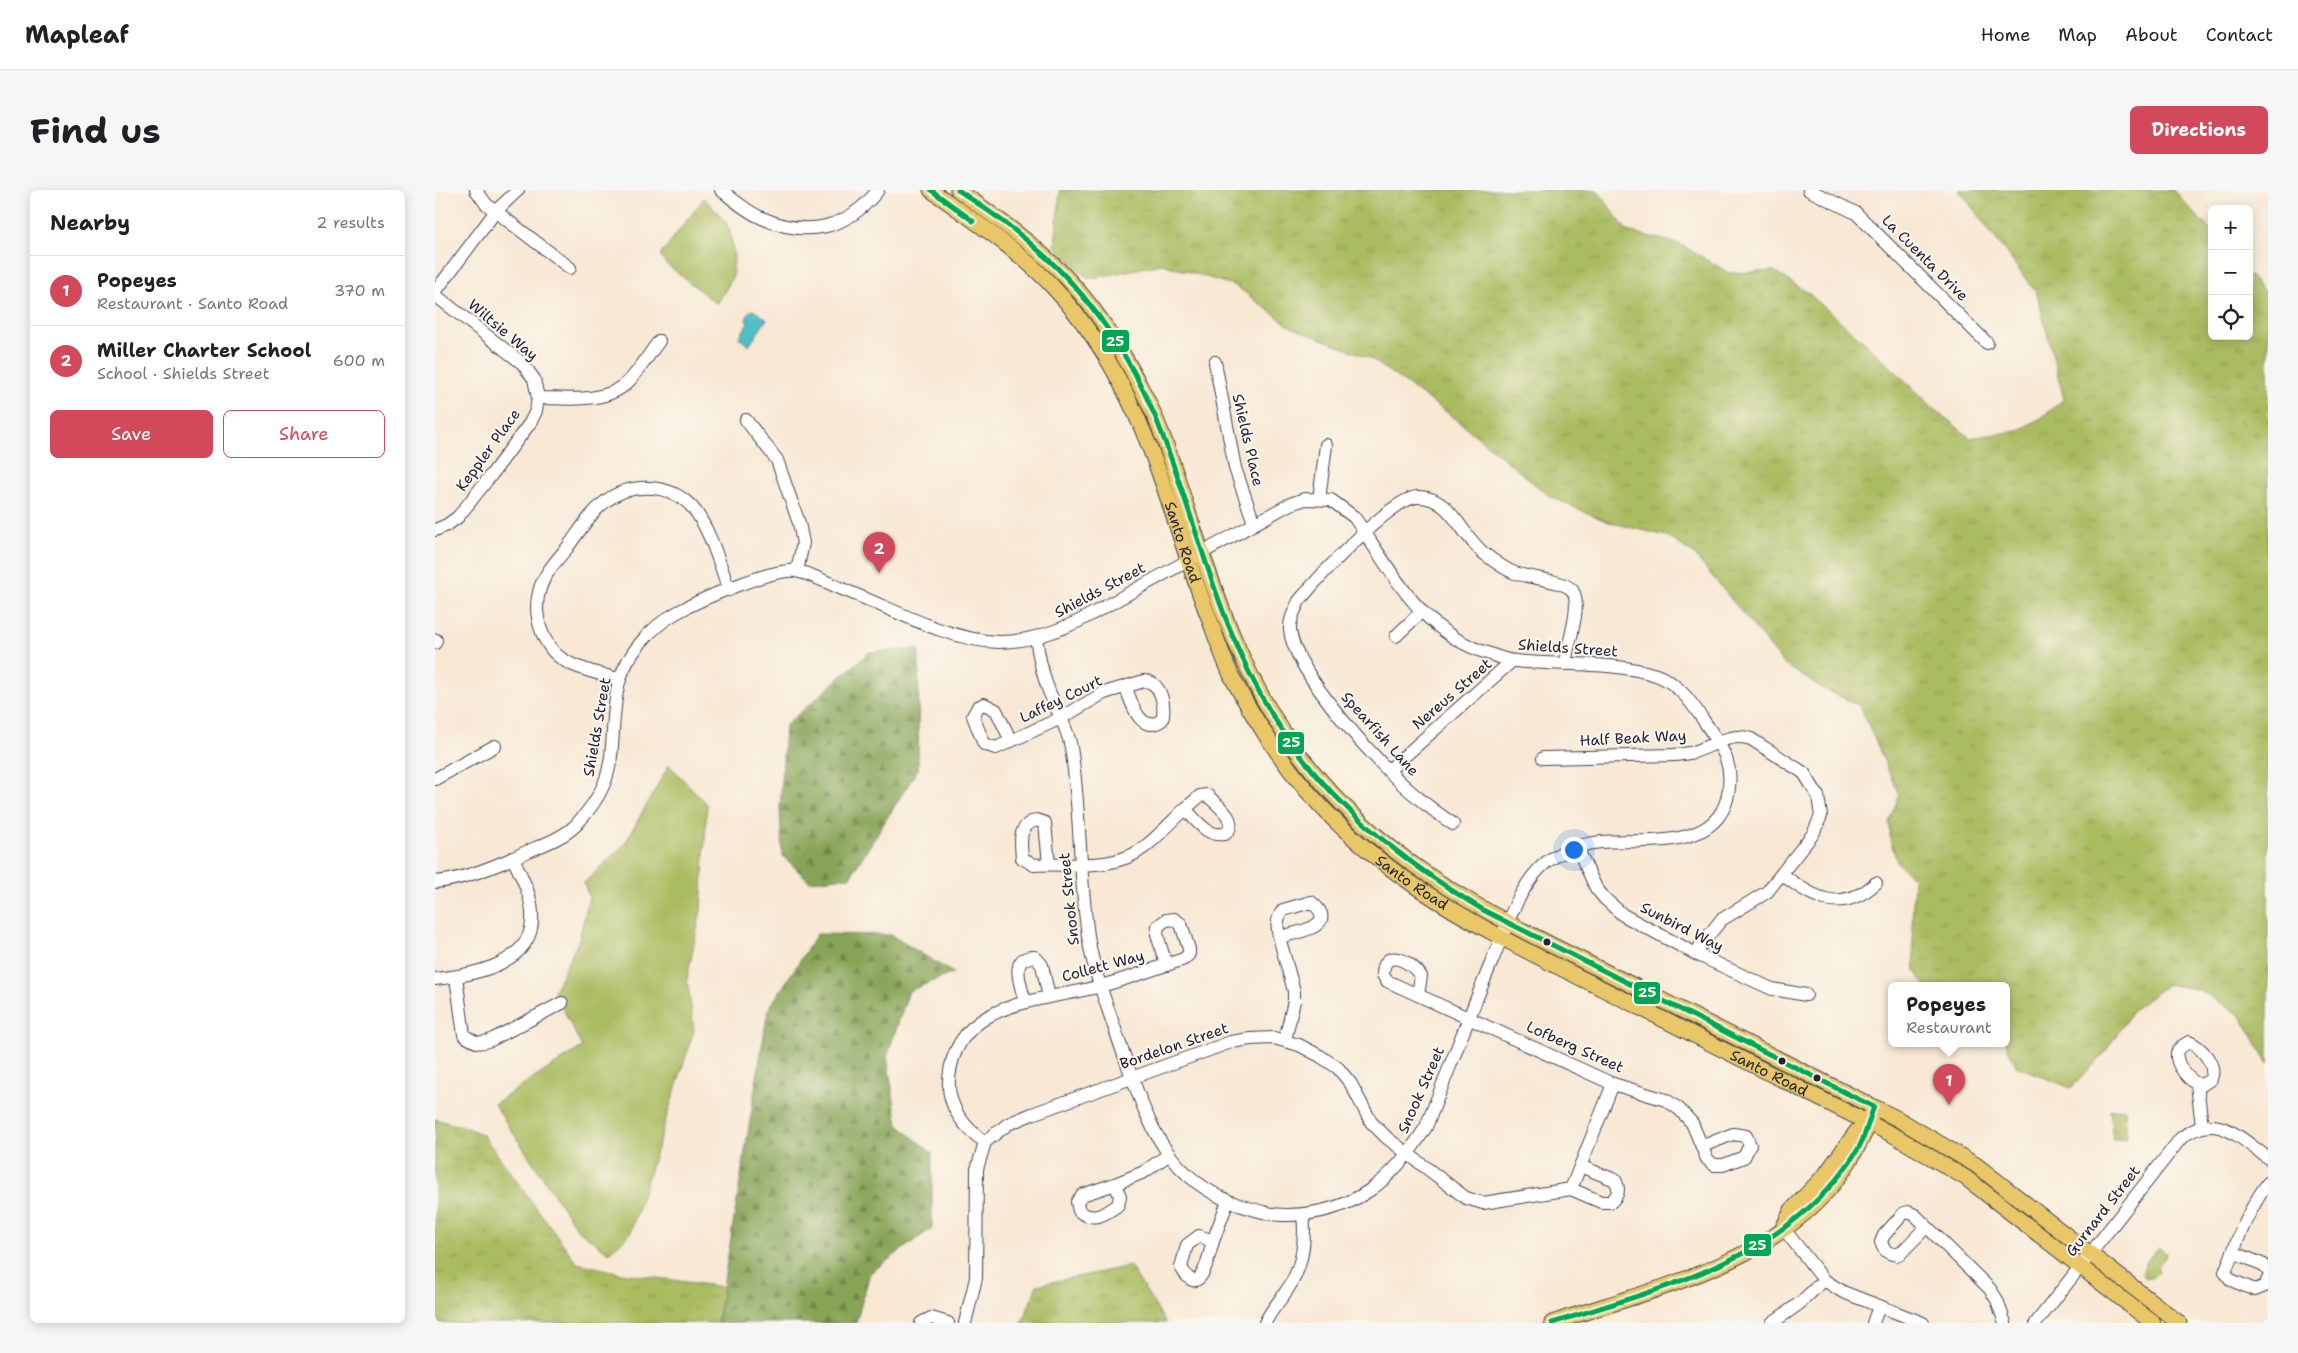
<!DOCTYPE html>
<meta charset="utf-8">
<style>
body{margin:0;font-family:"Shantell Sans",sans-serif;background:#f6f6f6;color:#202124}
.controls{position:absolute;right:15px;top:15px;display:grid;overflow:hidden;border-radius:8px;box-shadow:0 2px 12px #0003}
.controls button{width:45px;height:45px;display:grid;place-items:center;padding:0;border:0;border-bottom:1px solid #e0e0e0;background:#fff;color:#202124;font:25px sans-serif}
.you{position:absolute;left:1138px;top:659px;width:18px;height:18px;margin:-12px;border:4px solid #fff;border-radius:50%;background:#1a73e8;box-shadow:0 0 0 8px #1a73e833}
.badge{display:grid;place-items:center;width:32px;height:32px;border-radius:50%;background:#d1495b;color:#fff;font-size:16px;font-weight:700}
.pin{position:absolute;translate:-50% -41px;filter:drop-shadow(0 1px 2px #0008)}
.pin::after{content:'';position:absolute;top:26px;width:18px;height:15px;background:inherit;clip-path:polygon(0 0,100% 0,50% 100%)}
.popup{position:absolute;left:1453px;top:792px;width:122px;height:65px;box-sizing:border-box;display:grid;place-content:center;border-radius:8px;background:#fff;filter:drop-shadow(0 1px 4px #0005);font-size:16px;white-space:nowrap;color:#757577}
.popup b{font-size:19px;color:#202124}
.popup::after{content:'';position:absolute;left:50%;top:100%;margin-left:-10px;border:10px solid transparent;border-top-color:#fff}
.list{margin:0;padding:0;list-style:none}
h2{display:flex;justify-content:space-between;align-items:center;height:65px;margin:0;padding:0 20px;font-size:21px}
h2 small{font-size:16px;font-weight:400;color:#757577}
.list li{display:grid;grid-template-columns:32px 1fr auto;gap:15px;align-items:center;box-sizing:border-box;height:70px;padding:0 20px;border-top:1px solid #e0e0e0}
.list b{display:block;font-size:19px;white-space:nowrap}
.list p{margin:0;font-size:16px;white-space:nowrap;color:#757577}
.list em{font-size:16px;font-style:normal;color:#757577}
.actions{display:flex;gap:10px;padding:15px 20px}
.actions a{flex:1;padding:11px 0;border:1px solid #d1495b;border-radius:8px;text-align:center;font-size:18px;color:#d1495b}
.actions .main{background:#d1495b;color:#fff}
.icon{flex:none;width:28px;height:28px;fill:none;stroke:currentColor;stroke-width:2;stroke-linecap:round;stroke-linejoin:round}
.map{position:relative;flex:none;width:1833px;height:1133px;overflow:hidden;border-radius:8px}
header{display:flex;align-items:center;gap:30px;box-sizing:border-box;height:70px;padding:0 25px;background:#fff;border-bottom:1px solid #e0e0e0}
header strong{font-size:24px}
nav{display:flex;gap:28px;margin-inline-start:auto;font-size:18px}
.intro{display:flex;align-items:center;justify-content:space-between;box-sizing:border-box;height:120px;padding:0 30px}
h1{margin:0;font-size:35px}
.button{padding:12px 22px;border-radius:8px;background:#d1495b;color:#fff;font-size:18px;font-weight:700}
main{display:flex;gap:30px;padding:0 30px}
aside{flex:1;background:#fff;border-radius:8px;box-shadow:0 2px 12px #0003}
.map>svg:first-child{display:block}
.grass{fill:url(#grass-tufts);stroke:#666f4e}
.forest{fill:url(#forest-firs);stroke:#546348}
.park{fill:#aabc60;stroke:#666f4e}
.water{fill:#51bfc8;stroke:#3a7082}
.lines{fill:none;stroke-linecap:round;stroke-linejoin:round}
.minor-casing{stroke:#424052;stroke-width:14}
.major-casing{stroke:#424052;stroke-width:17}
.minor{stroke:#fff;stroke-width:12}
.major{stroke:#e9c769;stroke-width:15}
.bus-1-casing{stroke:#fbf7ec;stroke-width:9}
.bus-1{stroke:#00a651;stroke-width:5}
.bus-dot{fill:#22223b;stroke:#fbf7ec;stroke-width:2}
.labels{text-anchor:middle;stroke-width:4;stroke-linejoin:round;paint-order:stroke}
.street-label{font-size:15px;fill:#22223b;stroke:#fbf7ec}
.line-badge{stroke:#fbf7ec;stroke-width:2}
.badge-label{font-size:14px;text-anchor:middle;font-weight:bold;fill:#fff}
</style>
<header>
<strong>Mapleaf</strong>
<nav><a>Home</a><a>Map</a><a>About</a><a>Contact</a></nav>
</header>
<div class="intro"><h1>Find us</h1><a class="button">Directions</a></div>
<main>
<aside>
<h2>Nearby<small>2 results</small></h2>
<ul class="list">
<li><span class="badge">1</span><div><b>Popeyes</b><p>Restaurant · Santo Road</p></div><em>370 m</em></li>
<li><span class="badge">2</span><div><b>Miller Charter School</b><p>School · Shields Street</p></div><em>600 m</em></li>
</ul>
<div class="actions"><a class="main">Save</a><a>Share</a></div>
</aside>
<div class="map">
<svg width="1833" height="1133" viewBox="0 0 1833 1133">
<defs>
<pattern id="grass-tufts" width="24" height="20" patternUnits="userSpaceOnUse" patternTransform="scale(1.25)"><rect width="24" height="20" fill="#aabc60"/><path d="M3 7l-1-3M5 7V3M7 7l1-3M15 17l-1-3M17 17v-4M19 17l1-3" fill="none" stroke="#92a154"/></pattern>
<pattern id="forest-firs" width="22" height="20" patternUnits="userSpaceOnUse" patternTransform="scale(1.25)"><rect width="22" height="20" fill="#87a456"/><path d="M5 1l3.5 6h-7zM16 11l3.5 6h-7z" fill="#6e8548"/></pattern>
</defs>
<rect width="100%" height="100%" fill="#fbf7ec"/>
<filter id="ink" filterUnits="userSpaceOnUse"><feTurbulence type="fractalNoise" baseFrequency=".02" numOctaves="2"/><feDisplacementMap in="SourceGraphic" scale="10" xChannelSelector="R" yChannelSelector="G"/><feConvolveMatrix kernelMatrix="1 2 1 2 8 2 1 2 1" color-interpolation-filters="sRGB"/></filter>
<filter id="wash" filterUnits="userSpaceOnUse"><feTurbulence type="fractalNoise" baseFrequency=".0096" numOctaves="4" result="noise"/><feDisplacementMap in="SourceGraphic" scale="20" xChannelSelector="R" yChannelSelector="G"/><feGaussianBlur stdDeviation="1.12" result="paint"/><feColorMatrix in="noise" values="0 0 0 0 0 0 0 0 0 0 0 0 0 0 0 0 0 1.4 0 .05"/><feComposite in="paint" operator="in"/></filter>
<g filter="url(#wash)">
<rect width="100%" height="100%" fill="#f8e8d4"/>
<g class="grass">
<polygon points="625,0 1162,0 1192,41 1245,54 1294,83 1339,81 1373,103 1440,162 1501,220 1535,248 1582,241 1606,228 1629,209 1602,104 1524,0 1738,0 1777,42 1777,146 1814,146 1814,85 1833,106 1833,874 1806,826 1765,800 1733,794 1698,820 1668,865 1636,898 1581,876 1571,854 1572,796 1490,796 1480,781 1477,738 1479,689 1462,672 1455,648 1454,632 1464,605 1425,516 1389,499 1350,475 1259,364 1232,346 1173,332 1114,306 1021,229 935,168 856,137 801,96 727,74 653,89 620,56"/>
<polygon points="0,929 33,938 48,945 142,1073 186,1083 288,1097 282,1133 0,1133"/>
<polygon points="695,1076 731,1133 587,1133 602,1095"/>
</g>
<g class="forest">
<polygon points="484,459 483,579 415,687 374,691 347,665 345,618 350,536 434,462"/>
<polygon points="382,744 456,745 518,783 474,801 452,867 463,935 497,963 497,1038 435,1083 421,1133 282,1133 333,820"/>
</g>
<g class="park">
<polygon points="269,8 290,31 295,42 299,66 298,87 282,114 230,73 225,65"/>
<polygon points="234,575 272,614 266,720 252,788 259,840 195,1044 174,1063 142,1039 59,914 147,857 119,801 144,750 154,708 149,693 189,655"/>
<polygon points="1690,919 1692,948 1678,950 1675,920"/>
<path d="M1724,1058L1731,1063L1729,1069L1722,1076L1724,1081L1717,1088H1711L1708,1084C1708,1075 1717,1063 1724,1058Z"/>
</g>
<polygon class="water" points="318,120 332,129 314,156 304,148 313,133 311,130 314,122"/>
</g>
<g filter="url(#ink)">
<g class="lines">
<g class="minor-casing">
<g id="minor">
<polyline points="41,0 51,14 135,78"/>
<path d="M286,0C299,10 312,22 327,28C372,48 413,39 443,0"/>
<polyline points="1374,0 1421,23 1552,153"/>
<polyline points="0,102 61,21 83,0"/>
<polyline points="0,105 87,173 99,189 103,208 101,221 95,233 57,284 23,327 12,335 0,340"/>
<polyline points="780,172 800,278 819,333"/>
<path d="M103,208C131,208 171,214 193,192C205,180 214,164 224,151"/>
<polyline points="311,230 342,270 364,333 368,353 362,381"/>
<polyline points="884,309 891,255"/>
<polyline points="961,446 986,422"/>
<polyline points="0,453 1,450"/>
<path d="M185,490C162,482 128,478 114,456C104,441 99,420 104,402C108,385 121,371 132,358C144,342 155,323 171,311C196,292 235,293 257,317C274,336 285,375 294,400"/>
<polygon points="549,514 561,520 576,551 561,558 549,554 538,526 543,517"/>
<path d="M576,551L626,528L669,503L709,491C726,491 731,516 727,530C705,545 697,514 691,498"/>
<path d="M1108,568L1239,565C1245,564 1252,564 1259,562C1278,556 1295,542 1316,549L1369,583L1383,606L1386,626L1378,644L1332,702L1286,730L1266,755L1261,764"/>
<polyline points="954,580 1077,471"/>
<polyline points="0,589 60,556"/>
<path d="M772,605C781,614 806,631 790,644C772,647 762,631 750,619L765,606Z"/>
<path d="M1018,634C1005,625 992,616 981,606C947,579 859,483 855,440C854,430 860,420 864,411C882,389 955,309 982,307C1016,305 1027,348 1051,365C1060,372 1069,379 1080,383C1094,388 1128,390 1137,400C1148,414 1132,456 1130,474"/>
<polyline points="1142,657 1161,698 1170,709 1188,725 1261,764 1337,799 1371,805"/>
<path d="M614,674L610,633L601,630C582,637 586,651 587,668L599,675C630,673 666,679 695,666C713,658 735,633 750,619"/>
<path d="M1347,684C1378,709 1407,724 1441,693"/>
<path d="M0,692C28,690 61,676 87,664C104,656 127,649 141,635C152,623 163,609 169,594C176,577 177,559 178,541C179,525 180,508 184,492C192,464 216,437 241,423C264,410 337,378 361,381C378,384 396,395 412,401C458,419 514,451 564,452C592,452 620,442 644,431L855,314L870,309L896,310L919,327C958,382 985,443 1055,464C1063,467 1071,470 1080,471C1127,476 1176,471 1221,485C1243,492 1259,516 1271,534C1289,560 1300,577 1292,609C1278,661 1206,649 1166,652C1146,654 1121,662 1106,677C1083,699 1069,742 1057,771C1034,826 1013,882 991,937C958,990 920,1023 854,1025C838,1026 820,1020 804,1015C726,987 711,925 685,854C674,820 660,787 654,752C644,690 646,627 637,564C634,538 619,517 611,493C606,478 603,462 601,447"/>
<path d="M876,712C907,736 861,743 844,747C842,736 841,730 848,720Z"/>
<polygon points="739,729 746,734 754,759 754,764 749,769 731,775 722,744 723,736 731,730"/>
<polyline points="844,747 859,801 859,811 850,850"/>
<path d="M21,787L29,845C40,853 45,855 58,849L127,813"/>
<path d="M0,789C39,785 101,774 97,723C96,703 86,686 78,668"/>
<path d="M983,805L986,786C976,771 948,756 948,785L952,791L1178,894L1231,910L1244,919L1257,933L1272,969L1279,975H1288L1309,967L1315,955L1311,946L1298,944L1268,956"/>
<path d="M590,812C586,795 573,766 600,767L607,775L614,807"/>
<path d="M1754,852C1766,857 1782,874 1776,889L1767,895C1756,894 1740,875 1742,863C1744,857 1749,855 1754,852Z"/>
<polyline points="1762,894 1767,936"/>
<path d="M550,952C529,938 512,916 514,889C520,812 601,812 658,798C683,792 707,783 731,775"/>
<path d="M680,994L685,1006L683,1015C669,1025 658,1032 644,1021L642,1012L647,1005Z"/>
<polyline points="680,994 709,982 733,965"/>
<path d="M1136,999L1166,1012H1176C1184,1004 1185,999 1180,990L1145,976"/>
<path d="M1491,1037L1464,1065C1454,1064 1449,1062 1446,1052L1449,1045L1469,1023L1473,1022L1480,1025L1555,1099L1562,1110L1570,1133"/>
<polyline points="1348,1038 1389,1090 1408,1102 1488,1133"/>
<path d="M764,1046L778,1051C774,1066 765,1113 746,1077L752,1055Z"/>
<polyline points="778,1051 793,1011"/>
<path d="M1798,1062C1807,1037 1817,1014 1833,993"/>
<polyline points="1833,1081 1829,1075 1798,1062 1790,1082 1796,1090 1820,1100 1830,1096 1833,1089"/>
<polyline points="486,1133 496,1128 513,1133"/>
<polyline points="530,1133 541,1088 542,979 550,952 573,934 597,924 796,852 815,849 839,848 864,855 885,866 903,878 916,894 936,932 952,948 1031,1008 1048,1013 1136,999 1178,894"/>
<path d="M830,1133C835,1121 845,1111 852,1100C868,1077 871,1052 868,1025"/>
<polyline points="1337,1133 1365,1113 1389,1090"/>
<polyline points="1438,1133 1444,1116"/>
<path d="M1601,1133L1746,948C1782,920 1803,947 1833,968"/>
</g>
</g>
<g class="major-casing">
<g id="major">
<path id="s1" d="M496,0C537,30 583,59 618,97C648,129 674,168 693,208C728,278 745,355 774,428C781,447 788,468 797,487C810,512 825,537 841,560C927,688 1061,745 1194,812C1282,857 1371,902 1460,946L1531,988L1718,1133"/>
<path d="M523,0C559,26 595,51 626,82C658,114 685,156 705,196C726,234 739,278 752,319C779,400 806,483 856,553C946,680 1069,731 1203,798C1290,842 1376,886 1463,929L1541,975L1744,1133"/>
<polyline points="1348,1038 1357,1020 1391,984 1422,941"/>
<path d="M1117,1133C1214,1100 1332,1076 1399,993C1411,978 1421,961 1429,944C1433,938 1433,930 1437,923"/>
</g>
</g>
<use href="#minor" class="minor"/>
<use href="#major" class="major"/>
<g class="bus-1-casing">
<g id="bus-1">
<polyline points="496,0 538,31"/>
<path d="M523,0C551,19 579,38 604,61C655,105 694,165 720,226C761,326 781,434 838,526C890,611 966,670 1050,721L1439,917C1433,931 1431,946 1423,959C1357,1068 1230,1097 1117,1133"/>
</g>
</g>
<use href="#bus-1" class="bus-1"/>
</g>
</g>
<g class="bus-dot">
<circle cx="1112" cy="752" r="4.5"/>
<circle cx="1347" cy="871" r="4.5"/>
<circle cx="1382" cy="888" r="4.5"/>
</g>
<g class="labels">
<g class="street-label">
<text transform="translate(1490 68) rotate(45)" y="5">La Cuenta Drive</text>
<text transform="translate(68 140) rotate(40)" y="5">Wiltsie Way</text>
<text transform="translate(813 250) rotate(77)" y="5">Shields Place</text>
<text transform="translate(53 260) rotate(-54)" y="5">Keppler Place</text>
<text dy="5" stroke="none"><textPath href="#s1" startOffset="445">Santo Road</textPath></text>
<text transform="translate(665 400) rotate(-28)" y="5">Shields Street</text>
<text transform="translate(1133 458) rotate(4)" y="5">Shields Street</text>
<text transform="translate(1017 504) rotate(-41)" y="5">Nereus Street</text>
<text transform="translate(626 509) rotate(-26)" y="5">Laffey Court</text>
<text transform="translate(162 537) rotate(-80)" y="5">Shields Street</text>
<text transform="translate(945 544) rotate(48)" y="5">Spearfish Lane</text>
<text transform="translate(1198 548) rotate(-3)" y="5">Half Beak Way</text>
<text dy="5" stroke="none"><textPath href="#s1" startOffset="865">Santo Road</textPath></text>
<text transform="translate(634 709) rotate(-96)" y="5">Snook Street</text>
<text transform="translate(1247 737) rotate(27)" y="5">Sunbird Way</text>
<text transform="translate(668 776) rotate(-15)" y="5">Collett Way</text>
<text transform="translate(739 856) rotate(-19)" y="5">Bordelon Street</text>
<text transform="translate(1140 857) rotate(24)" y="5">Lofberg Street</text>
<text dy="5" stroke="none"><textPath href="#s1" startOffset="1270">Santo Road</textPath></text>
<text transform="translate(986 900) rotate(-66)" y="5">Snook Street</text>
<text transform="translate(1668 1021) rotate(-52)" y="5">Gurnard Street</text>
</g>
</g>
<g class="line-badge">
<rect x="666" y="139" width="29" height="24" rx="5" fill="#00a651"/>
<rect x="842" y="541" width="28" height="24" rx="5" fill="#00a651"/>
<rect x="1198" y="791" width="28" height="24" rx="5" fill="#00a651"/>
<rect x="1308" y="1043" width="29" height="24" rx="5" fill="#00a651"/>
</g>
<g class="badge-label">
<text x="680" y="156">25</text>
<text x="856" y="557">25</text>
<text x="1212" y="807">25</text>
<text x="1322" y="1060">25</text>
</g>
</svg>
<div class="controls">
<button>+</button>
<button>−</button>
<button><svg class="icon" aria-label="locate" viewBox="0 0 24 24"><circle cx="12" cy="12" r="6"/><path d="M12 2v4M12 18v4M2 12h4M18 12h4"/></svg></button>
</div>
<div class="you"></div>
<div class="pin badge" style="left:1514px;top:915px">1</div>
<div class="popup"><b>Popeyes</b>Restaurant</div>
<div class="pin badge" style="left:444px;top:383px">2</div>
</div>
</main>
